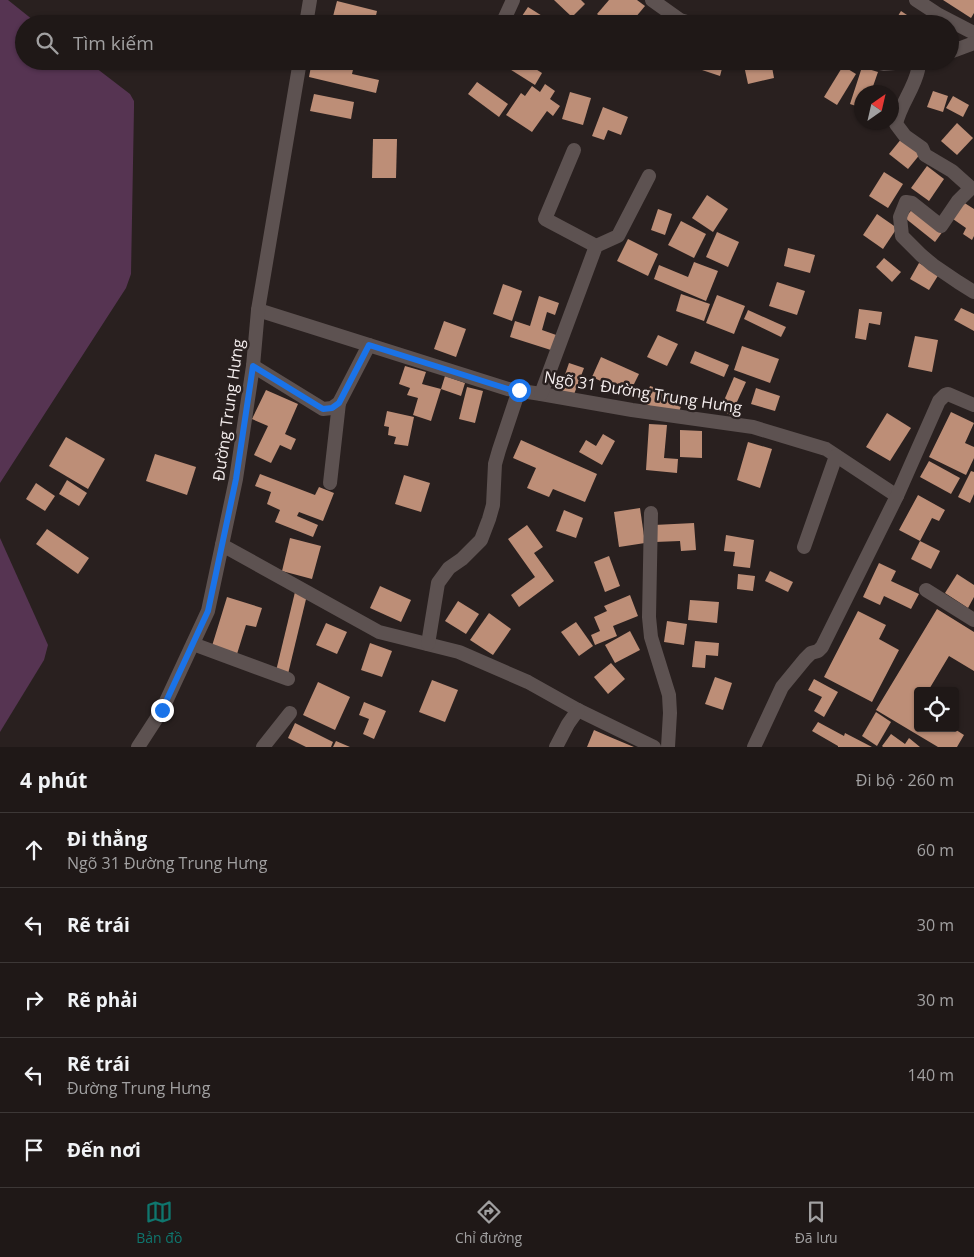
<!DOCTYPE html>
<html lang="vi">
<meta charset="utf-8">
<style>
body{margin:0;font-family:"Open Sans",sans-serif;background:#272120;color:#f1f3f6}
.controls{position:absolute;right:15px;bottom:15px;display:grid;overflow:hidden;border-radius:5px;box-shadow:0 1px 4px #0004}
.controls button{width:45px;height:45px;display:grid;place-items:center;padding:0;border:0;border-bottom:1px solid #3c3736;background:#1f1817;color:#f1f3f6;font:25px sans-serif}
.compass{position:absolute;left:854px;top:85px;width:45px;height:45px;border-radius:50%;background:#1f1817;box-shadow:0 1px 4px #0004;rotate:34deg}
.stop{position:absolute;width:15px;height:15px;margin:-11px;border:4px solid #1a73e8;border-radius:50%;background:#fff}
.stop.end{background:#1a73e8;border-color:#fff;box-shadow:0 1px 5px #0008}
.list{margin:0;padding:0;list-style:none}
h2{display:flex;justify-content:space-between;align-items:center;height:65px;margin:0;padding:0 20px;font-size:21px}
h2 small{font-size:16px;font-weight:400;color:#a1a0a1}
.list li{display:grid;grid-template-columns:32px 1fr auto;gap:15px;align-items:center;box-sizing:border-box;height:75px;padding:0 20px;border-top:1px solid #3c3736}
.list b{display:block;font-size:19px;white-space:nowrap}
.list p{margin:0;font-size:16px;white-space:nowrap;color:#a1a0a1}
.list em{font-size:16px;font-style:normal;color:#a1a0a1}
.icon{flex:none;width:28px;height:28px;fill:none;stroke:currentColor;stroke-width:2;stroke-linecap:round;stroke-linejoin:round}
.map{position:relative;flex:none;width:974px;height:747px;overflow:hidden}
.search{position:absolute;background:#1f1817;box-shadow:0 1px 4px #0004;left:15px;right:15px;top:15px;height:55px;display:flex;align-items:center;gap:12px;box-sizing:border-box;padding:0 18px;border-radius:28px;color:#a1a0a1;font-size:19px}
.sheet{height:440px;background:#1f1817}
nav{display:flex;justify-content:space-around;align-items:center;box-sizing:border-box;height:70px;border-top:1px solid #3c3736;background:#1f1817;font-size:14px;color:#a1a0a1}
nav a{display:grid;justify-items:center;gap:2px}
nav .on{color:#0f766e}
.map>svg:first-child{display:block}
.water{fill:#563452}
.building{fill:#bd8e77}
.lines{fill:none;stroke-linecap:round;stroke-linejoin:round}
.street{stroke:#5d5251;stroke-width:14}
.route{stroke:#1a73e8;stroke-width:6}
.labels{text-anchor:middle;stroke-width:5;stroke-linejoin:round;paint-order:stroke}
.street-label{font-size:16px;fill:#f5eeee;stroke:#29201f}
</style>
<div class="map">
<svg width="974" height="747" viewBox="0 0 974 747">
<rect width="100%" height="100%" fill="#29201f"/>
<g class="water">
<polygon points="0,0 8,0 38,24 24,24 24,61 87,61 130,94 134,101 134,108 131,274 126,288 0,483"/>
<polygon points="0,538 48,645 44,660 0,732"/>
</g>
<g class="building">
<polygon points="554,0 581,0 585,4 572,17"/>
<polygon points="609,0 637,0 645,6 630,24 609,24 597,14"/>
<polygon points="943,0 974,0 974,13 971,18"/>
<polygon points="337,1 377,11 374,24 331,24"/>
<polygon points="528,7 555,24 521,24 518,22"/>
<polygon points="901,11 916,21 914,24 893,24"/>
<polygon points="576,15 590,24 571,24"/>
<polygon points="312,61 355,61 352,74 379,80 376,93 309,77"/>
<polygon points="497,61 523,61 542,73 535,85"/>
<polygon points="534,61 548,61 544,67"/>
<polygon points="705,61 724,61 720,76 702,70"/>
<polygon points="743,61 758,61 760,69 772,67 774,78 748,84"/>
<polygon points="843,66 856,74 837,105 824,97"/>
<polygon points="862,67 878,72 871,92 862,92 862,108 850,104"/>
<polygon points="477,82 508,104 499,117 468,94"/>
<polygon points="545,84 555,91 550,99 560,106 553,116 547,111 532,132 506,115 521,93 525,96 532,86 540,92"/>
<polygon points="933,91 948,96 943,112 927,107"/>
<polygon points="570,92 591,98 583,125 562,119"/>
<polygon points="314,94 354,102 351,119 310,111"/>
<polygon points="953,96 969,105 963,117 946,108"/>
<polygon points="603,107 628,117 621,135 608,130 604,140 592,136"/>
<polygon points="957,123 973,138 957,155 941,141"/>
<polygon points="902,138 921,153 908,169 889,154"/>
<polygon points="373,139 397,139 396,178 372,178"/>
<polygon points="927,166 944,179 929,201 911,188"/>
<polygon points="884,172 903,184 888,208 869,196"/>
<polygon points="707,195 728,209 713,232 692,218"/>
<polygon points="963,202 974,209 974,236 972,240 963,234 966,228 953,219"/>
<polygon points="914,207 943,231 935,242 905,218"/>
<polygon points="658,209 672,214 665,235 651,230"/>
<polygon points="877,214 897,228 883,249 863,235"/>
<polygon points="681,221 706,234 694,258 668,245"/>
<polygon points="717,232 739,242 728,267 706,257"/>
<polygon points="628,239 658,254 648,276 617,261"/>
<polygon points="788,248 815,255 810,273 784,266"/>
<polygon points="884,258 901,272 892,282 876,267"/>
<polygon points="694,262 718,271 706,301 654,279 659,265 688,277"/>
<polygon points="919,263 939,274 929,290 910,279"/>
<polygon points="777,282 805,291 797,315 769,306"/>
<polygon points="503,284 522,291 512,321 493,314"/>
<polygon points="681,294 710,304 704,321 676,311"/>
<polygon points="717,295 745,306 734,334 706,323"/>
<polygon points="539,296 559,303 555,315 547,312 542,330 559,336 554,351 510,337 515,321 530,326"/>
<polygon points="961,308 974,314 974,331 954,320"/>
<polygon points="859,309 882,312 880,325 869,323 866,340 855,338"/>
<polygon points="748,310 786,327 781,337 744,319"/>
<polygon points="444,321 466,329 456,357 434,349"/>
<polygon points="658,335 678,344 667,366 647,357"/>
<polygon points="915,336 938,340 932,372 908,367"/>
<polygon points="742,346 779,359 770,383 734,370"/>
<polygon points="695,351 729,365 724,377 690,363"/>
<polygon points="601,357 639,374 629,394 592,377"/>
<polygon points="569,363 584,368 573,397 559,392"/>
<polygon points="405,366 426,372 422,384 441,389 445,376 465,383 461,396 441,389 431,421 413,415 418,398 407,395 410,388 399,384"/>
<polygon points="734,377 746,382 731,415 720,410"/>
<polygon points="650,386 684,397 678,415 644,404"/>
<polygon points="467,387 483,391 475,423 459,419"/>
<polygon points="756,388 780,396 775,411 751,404"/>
<polygon points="266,390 298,404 285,434 296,439 291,450 280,445 271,463 254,455 268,426 252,419"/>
<polygon points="387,411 414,417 408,446 394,444 396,437 388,435 389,427 384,426"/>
<polygon points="951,412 974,423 965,443 974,447 974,458 966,475 929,457"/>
<polygon points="887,413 911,428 890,461 866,447"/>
<polygon points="649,424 667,425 664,458 678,459 677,473 646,470"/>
<polygon points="680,430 702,431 702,458 680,457"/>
<polygon points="603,434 615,441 602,465 579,452 586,440 596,446"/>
<polygon points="66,437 105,459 88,489 49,466"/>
<polygon points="521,440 597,474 585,502 553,489 549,497 527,488 536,468 513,458"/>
<polygon points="748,442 772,449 760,488 737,480"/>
<polygon points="155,454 196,467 187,495 146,481"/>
<polygon points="929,461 960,478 951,494 920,477"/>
<polygon points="971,471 974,472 974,494 970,503 958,497"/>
<polygon points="260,474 315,495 319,487 334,493 323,521 299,512 297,516 318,525 313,537 275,522 280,510 267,504 271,492 255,486"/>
<polygon points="404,475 430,483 421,512 395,504"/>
<polygon points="67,480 87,493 79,506 59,494"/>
<polygon points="36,483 55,496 45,511 26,499"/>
<polygon points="918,495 945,510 939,521 932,518 920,541 940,551 931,569 911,559 920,541 899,530"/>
<polygon points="640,508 645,543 619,547 614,512"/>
<polygon points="564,510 583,518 576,538 556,531"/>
<polygon points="694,523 696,550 681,551 680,541 655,542 654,525"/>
<polygon points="527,525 543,547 534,553 554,581 519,607 511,595 535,577 508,539"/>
<polygon points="47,529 89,558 78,574 36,544"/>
<polygon points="726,535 754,540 750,568 733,566 735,552 724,551"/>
<polygon points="290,538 321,546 312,579 282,571"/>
<polygon points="609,556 620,586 605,592 594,562"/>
<polygon points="879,563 896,571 891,581 919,594 911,609 884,596 880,605 863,597"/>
<polygon points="770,571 793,582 788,592 765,581"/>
<polygon points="738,574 755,576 753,591 737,589"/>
<polygon points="957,574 974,585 974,597 968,608 945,593"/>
<polygon points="380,586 411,600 401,622 370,608"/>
<polygon points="295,592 307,595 288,674 276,671"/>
<polygon points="630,595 638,616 613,626 617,636 595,645 591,635 600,631 594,617 607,611 604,606"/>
<polygon points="227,597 262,608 256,627 246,625 237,654 212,646"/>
<polygon points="690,600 719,602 717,623 688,620"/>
<polygon points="458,601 479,614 466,634 445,621"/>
<polygon points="937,609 974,632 974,671 949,656 928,691 918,691 918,728 953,728 964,735 957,747 938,747 876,710"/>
<polygon points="858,611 886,625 879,639 899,650 872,702 824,677"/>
<polygon points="489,613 511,629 493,655 470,640"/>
<polygon points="667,621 687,624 684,645 664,642"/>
<polygon points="576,622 593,646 579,656 561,632"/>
<polygon points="326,623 347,632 337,654 316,645"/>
<polygon points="630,631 640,650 615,663 605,645"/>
<polygon points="695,641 719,643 718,656 706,655 705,668 692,667"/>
<polygon points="370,643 392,651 382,677 361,670"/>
<polygon points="611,663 625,679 608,694 594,677"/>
<polygon points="715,677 732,683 723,710 705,704"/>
<polygon points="814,679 838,692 824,717 814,711 822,697 808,690"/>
<polygon points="432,680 458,690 445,722 419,712"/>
<polygon points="318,682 350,697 335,730 303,715"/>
<polygon points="364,702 386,711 374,739 363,734 369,719 359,715"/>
<polygon points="876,712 891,722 877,746 862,736"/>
<polygon points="818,722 844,736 845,733 872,747 838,747 838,746 812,731"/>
<polygon points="295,723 333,742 331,747 306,747 288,738"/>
<polygon points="594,730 610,737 634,747 587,747"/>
<polygon points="891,734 905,744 909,738 920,747 883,747 882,746"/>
<polygon points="336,741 350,747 333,747"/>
</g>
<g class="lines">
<g class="street">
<polyline points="652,0 680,20 693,24"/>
<polyline points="916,0 939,15 974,33"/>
<polyline points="306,24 310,0"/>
<polyline points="502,24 513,0"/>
<polyline points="950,52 974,43"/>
<polyline points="872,61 884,64 917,61"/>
<path d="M918,70C914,89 900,105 896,124L905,136L922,148L925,155L952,171L971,188L958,201L941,226L912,203L906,202L900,217L902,236L921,255L933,265L958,282L974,292"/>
<polyline points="574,150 545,219 596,246"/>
<polyline points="258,310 508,389 541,394 632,410 753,427 826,449 897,496"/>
<polyline points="253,366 323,409 332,408 339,403 369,345"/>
<polyline points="541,394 596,246 618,236 649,176"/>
<polyline points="330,483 339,403"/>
<polyline points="651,513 649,617 651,637 669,695 670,713 668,747"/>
<polyline points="222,545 379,632 459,652 528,682 578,710 654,747"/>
<polyline points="804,547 836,456"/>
<polyline points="926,590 974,620"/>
<polyline points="193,644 288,679"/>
<polyline points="428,644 438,583 449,568 462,559 481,540 489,519 493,505 495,464 499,450 519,390"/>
<polyline points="138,747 162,710 208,611 236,479 253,366 258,310 300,61"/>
<polyline points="263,747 290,713"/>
<polyline points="556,747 568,724 578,710"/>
<polyline points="754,747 782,687 805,659 811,653 818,651 822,647 897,496 939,401 945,395 948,394 974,405"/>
</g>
</g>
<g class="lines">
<polyline class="route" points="162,710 208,611 236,479 253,366 323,409 332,408 339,403 369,345 508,389 519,390"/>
</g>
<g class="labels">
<g class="street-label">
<text transform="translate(643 392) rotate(9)" y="6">Ngõ 31 Đường Trung Hưng</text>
<text transform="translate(228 410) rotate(-82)" y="6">Đường Trung Hưng</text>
</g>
</g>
</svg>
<div class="controls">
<button><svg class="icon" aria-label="locate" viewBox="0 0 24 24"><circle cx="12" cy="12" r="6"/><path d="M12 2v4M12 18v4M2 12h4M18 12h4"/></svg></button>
</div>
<svg class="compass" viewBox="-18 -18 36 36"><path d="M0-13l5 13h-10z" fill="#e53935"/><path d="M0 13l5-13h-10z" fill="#a1a0a1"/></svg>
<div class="stop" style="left:519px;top:390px"></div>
<div class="stop end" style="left:162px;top:710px"></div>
<div class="search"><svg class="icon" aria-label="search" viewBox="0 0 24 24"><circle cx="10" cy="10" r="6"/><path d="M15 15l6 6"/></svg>Tìm kiếm</div>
</div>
<section class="sheet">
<h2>4 phút<small>Đi bộ · 260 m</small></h2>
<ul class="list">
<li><svg class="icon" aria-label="ahead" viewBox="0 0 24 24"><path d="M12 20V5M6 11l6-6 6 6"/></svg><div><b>Đi thẳng</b><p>Ngõ 31 Đường Trung Hưng</p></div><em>60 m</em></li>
<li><svg class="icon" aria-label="left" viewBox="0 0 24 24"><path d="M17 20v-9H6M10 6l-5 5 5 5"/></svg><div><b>Rẽ trái</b></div><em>30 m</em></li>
<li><svg class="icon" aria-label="right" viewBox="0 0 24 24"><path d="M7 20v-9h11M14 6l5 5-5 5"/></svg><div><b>Rẽ phải</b></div><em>30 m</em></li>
<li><svg class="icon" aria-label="left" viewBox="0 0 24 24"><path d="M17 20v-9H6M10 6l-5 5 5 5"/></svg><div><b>Rẽ trái</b><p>Đường Trung Hưng</p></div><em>140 m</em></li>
<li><svg class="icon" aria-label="arrive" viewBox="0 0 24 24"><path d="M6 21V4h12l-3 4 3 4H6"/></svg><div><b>Đến nơi</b></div></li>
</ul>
</section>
<nav>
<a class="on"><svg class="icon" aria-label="map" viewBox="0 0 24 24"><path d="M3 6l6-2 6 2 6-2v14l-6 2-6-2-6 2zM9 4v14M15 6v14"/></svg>Bản đồ</a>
<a><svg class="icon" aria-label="directions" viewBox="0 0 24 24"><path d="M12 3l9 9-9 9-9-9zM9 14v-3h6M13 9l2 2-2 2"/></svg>Chỉ đường</a>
<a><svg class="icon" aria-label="saved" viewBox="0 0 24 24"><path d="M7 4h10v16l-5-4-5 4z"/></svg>Đã lưu</a>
</nav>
